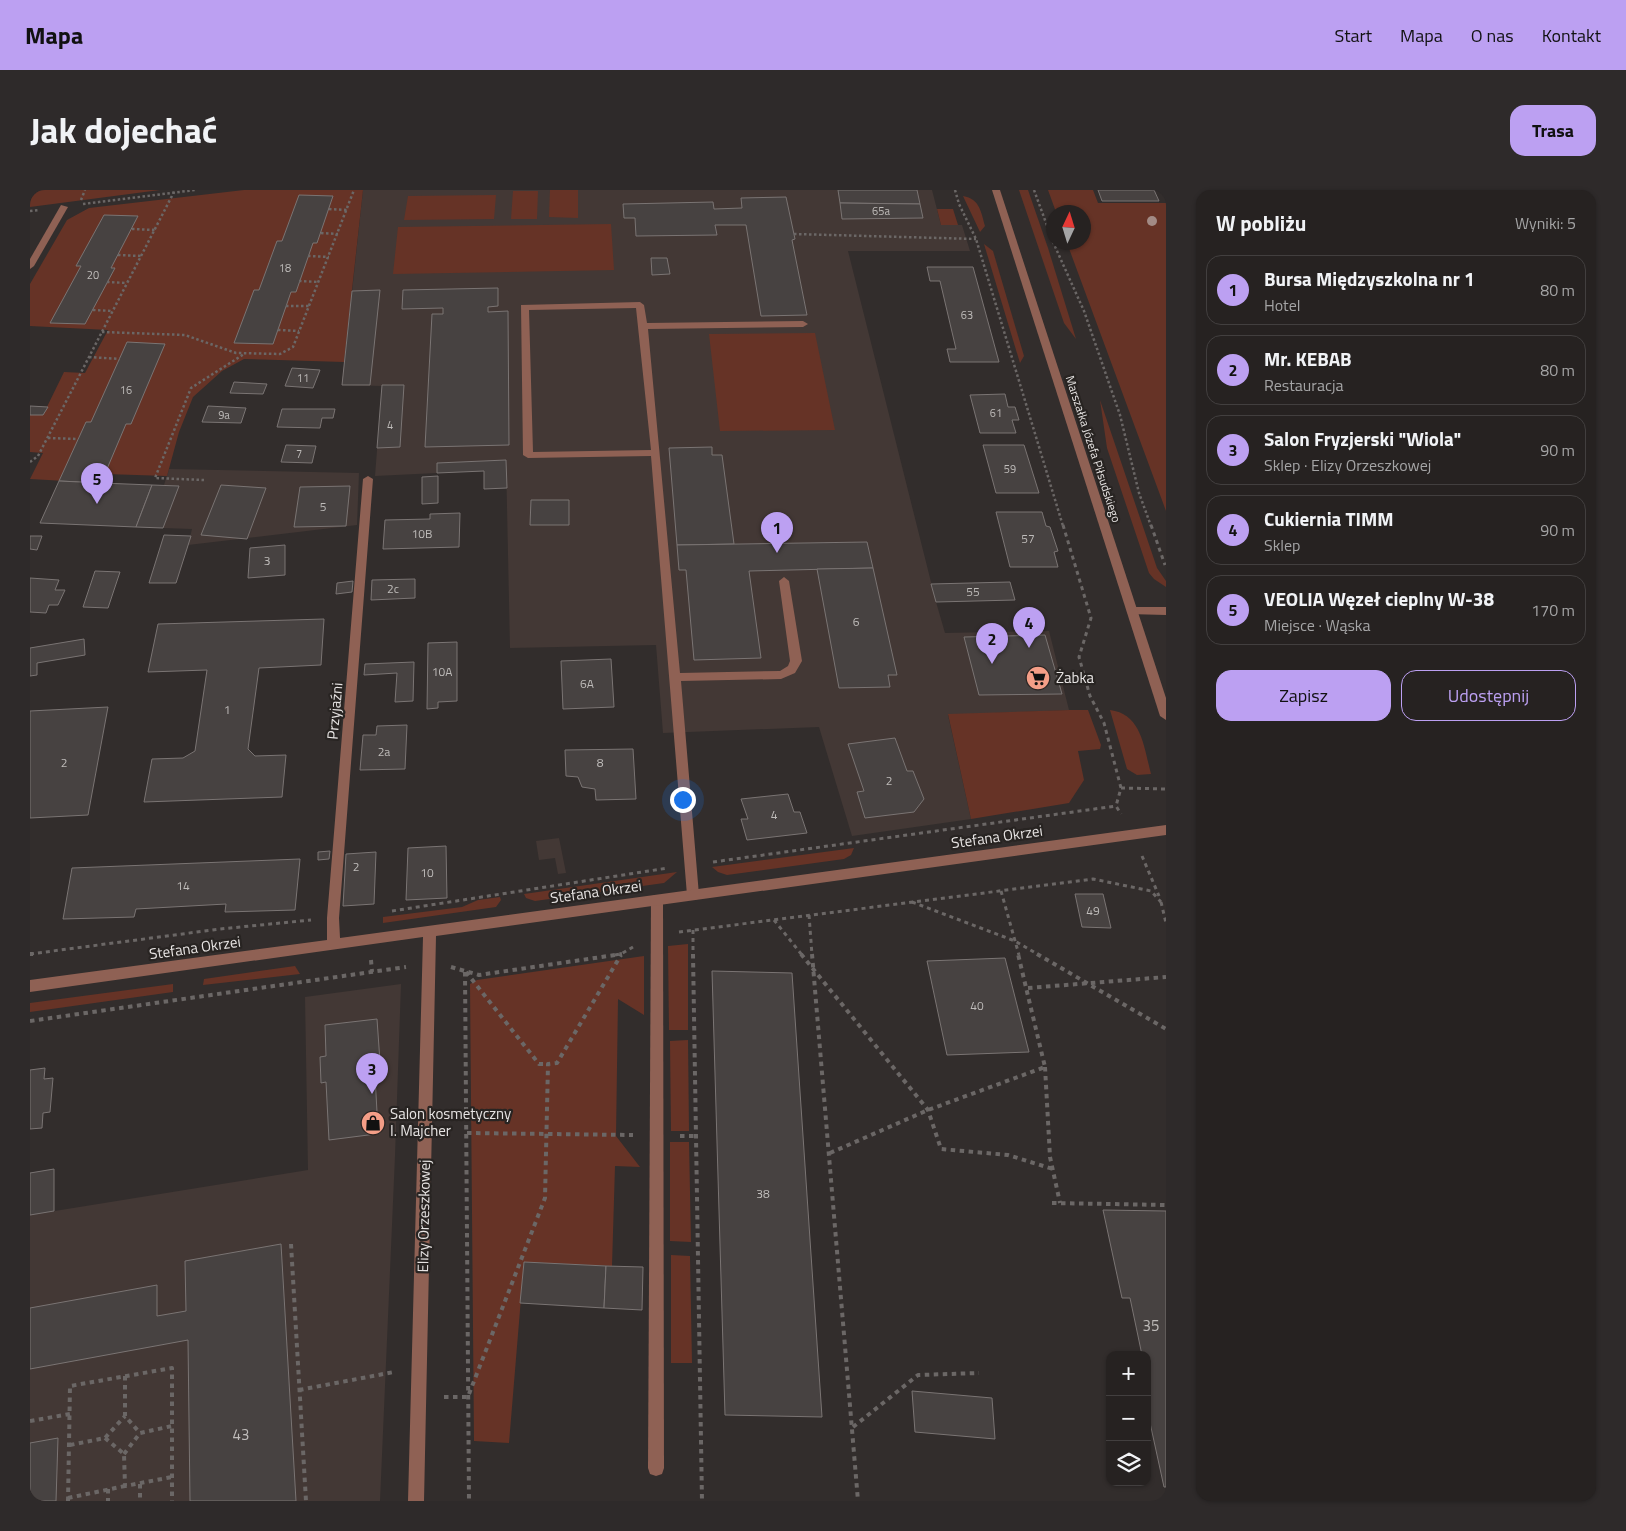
<!DOCTYPE html>
<html lang="pl">
<meta charset="utf-8">
<style>
body{margin:0;font-family:"Titillium Web",sans-serif;background:#2e2a2a;color:#f1f3f6}
.controls{position:absolute;right:15px;bottom:15px;display:grid;overflow:hidden;border-radius:10px;box-shadow:0 1px 4px #0004}
.controls button{width:45px;height:45px;display:grid;place-items:center;padding:0;border:0;border-bottom:1px solid #423f3f;background:#262221;color:#f1f3f6;font:25px sans-serif}
.compass{position:absolute;left:1016px;top:15px;width:45px;height:45px;border-radius:50%;background:#262221;box-shadow:0 1px 4px #0004;rotate:4deg}
.you{position:absolute;left:652px;top:609px;width:18px;height:18px;margin:-12px;border:4px solid #fff;border-radius:50%;background:#1a73e8;box-shadow:0 0 0 8px #1a73e833}
.badge{display:grid;place-items:center;width:32px;height:32px;border-radius:50%;background:#bca0f2;color:#111;font-size:16px;font-weight:700}
.pin{position:absolute;translate:-50% -41px;filter:drop-shadow(0 1px 2px #0008)}
.pin::after{content:'';position:absolute;top:26px;width:18px;height:15px;background:inherit;clip-path:polygon(0 0,100% 0,50% 100%)}
.list{margin:0;padding:0;list-style:none}
h2{display:flex;justify-content:space-between;align-items:center;height:65px;margin:0;padding:0 20px;font-size:21px}
h2 small{font-size:16px;font-weight:400;color:#a4a4a5}
.list li{display:grid;grid-template-columns:32px 1fr auto;gap:15px;align-items:center;box-sizing:border-box;height:70px;margin:0 10px 10px;padding:0 10px;border:1px solid #423f3f;border-radius:15px}
.list b{display:block;font-size:19px;white-space:nowrap}
.list p{margin:0;font-size:16px;white-space:nowrap;color:#a4a4a5}
.list em{font-size:16px;font-style:normal;color:#a4a4a5}
.actions{display:flex;gap:10px;padding:15px 20px}
.actions a{flex:1;padding:11px 0;border:1px solid #bca0f2;border-radius:15px;text-align:center;font-size:18px;color:#bca0f2}
.actions .main{background:#bca0f2;color:#111}
.icon{flex:none;width:28px;height:28px;fill:none;stroke:currentColor;stroke-width:2;stroke-linecap:round;stroke-linejoin:round}
.map{position:relative;flex:none;width:1136px;height:1311px;overflow:hidden;border-radius:15px}
header{display:flex;align-items:center;gap:30px;box-sizing:border-box;height:70px;padding:0 25px;background:#bca0f2;color:#111}
header strong{font-size:24px}
nav{display:flex;gap:28px;margin-inline-start:auto;font-size:18px}
.intro{display:flex;align-items:center;justify-content:space-between;box-sizing:border-box;height:120px;padding:0 30px}
h1{margin:0;font-size:35px}
.button{padding:12px 22px;border-radius:15px;background:#bca0f2;color:#111;font-size:18px;font-weight:700}
main{display:flex;gap:30px;padding:0 30px}
aside{flex:1;background:#262221;border-radius:15px;box-shadow:0 1px 4px #0004}
.map>svg:first-child{display:block}
.built{fill:#433835}
.green{fill:#663326}
.building{fill:#474241;stroke:#7a7473}
.lines{fill:none;stroke-linecap:round;stroke-linejoin:round}
.path-far2{stroke:#6b6766;stroke-width:2.5;stroke-dasharray:2.5 2.5;stroke-linecap:butt}
.path-far1{stroke:#6b6766;stroke-width:3;stroke-dasharray:4 4;stroke-linecap:butt}
.path{stroke:#6b6766;stroke-width:4;stroke-dasharray:4.5 4.5;stroke-linecap:butt}
.service{fill:#8f6154;fill-rule:evenodd}
.minor{fill:#8f6154;fill-rule:evenodd}
.tertiary{fill:#8f6154;fill-rule:evenodd}
.tree{fill:#a28b85}
.labels{text-anchor:middle;stroke-width:4.5;stroke-linejoin:round;paint-order:stroke}
.far-number-label{font-size:11px;fill:#bfbcba}
.far-street-label{font-size:12px;fill:#e7e4e3;stroke:#282422}
.number-label{font-size:12px;fill:#bfbcba}
.poi-label{font-size:15px;fill:#e7e4e3;stroke:#282422;text-anchor:start}
.street-label{font-size:15px;fill:#e7e4e3;stroke:#282422}
.near-number-label{font-size:15px;fill:#bfbcba}
</style>
<header>
<strong>Mapa</strong>
<nav><a>Start</a><a>Mapa</a><a>O nas</a><a>Kontakt</a></nav>
</header>
<div class="intro"><h1>Jak dojechać</h1><a class="button">Trasa</a></div>
<main>
<div class="map">
<svg width="1136" height="1311" viewBox="0 0 1136 1311">
<rect width="100%" height="100%" fill="#322d2c"/>
<g class="built">
<polygon points="333,0 902,0 911,35 932,35 940,61 818,61 906,412 915,443 1019,441 1039,520 918,525 941,629 822,646 789,537 633,543 626,455 480,458 476,270 407,273 407,283 345,286 352,196 312,195"/>
<polygon points="139,279 329,283 327,335 158,355 162,339 133,338 148,296 134,295"/>
<polygon points="529,648 536,683 528,684 525,668 509,670 506,651"/>
<polygon points="371,794 365,966 350,1311 0,1311 0,1025 278,980 275,807"/>
</g>
<g class="green">
<polygon points="0,0 130,0 0,17"/>
<polygon points="214,0 333,0 314,172 214,169 192,181 163,207 149,242 137,286 75,284 71,293 0,289 13,263 0,262 0,225 13,225 34,182 55,183 78,140 0,136 0,94 37,30 59,18"/>
<polygon points="520,0 548,0 548,28 519,27"/>
<polygon points="989,0 998,0 1018,58 1046,149 1034,133"/>
<polygon points="1018,0 1063,0 1068,13 1136,13 1136,321 1037,53 1054,52 1054,22 1026,22"/>
<polygon points="483,1 508,1 507,29 481,29"/>
<polygon points="466,5 464,29 374,30 378,6"/>
<path d="M933,6C950,9 951,22 955,36L950,42Z"/>
<polygon points="907,19 923,19 928,35 911,35"/>
<polygon points="581,34 584,80 363,84 368,37"/>
<polygon points="954,54 963,61 994,166 990,173"/>
<polygon points="785,143 805,240 690,241 679,144"/>
<polygon points="1070,210 1127,378 1136,391 1136,397 1124,389 1119,383 1077,258"/>
<polygon points="1039,520 1058,520 1071,555 1070,559 1048,561 1054,590 1039,613 941,629 918,524"/>
<path d="M1080,520C1112,524 1114,558 1121,584L1107,585L1097,579Z"/>
<polygon points="824,658 821,665 814,669 697,685 688,682 682,677"/>
<polygon points="647,682 634,693 505,711 496,708 494,704"/>
<polygon points="470,707 471,710 466,717 353,733 353,727 432,717 448,710"/>
<polygon points="658,754 658,840 639,840 638,756"/>
<polygon points="614,766 614,825 588,809 586,946 610,977 585,976 582,1076 494,1072 479,1253 444,1251 440,794 447,790"/>
<polygon points="265,776 270,784 173,795 174,789"/>
<polygon points="143,794 143,802 0,822 0,813"/>
<polygon points="658,850 659,941 641,941 640,851"/>
<polygon points="640,952 659,952 661,1052 640,1051"/>
<polygon points="641,1065 660,1066 662,1173 641,1173"/>
</g>
<g class="building">
<polygon points="808,0 887,0 890,14 810,13"/>
<polygon points="1068,0 1124,0 1129,11 1072,11"/>
<polygon points="269,5 303,6 287,53 283,53 266,102 261,102 243,154 204,153 224,100 229,100 247,51 252,51"/>
<polygon points="756,7 765,49 762,50 777,125 731,126 716,35 685,35 687,45 606,46 605,28 594,28 593,14 683,12 684,19 712,18 711,8"/>
<polygon points="810,13 890,14 893,28 812,29"/>
<polygon points="74,25 108,26 81,78 85,78 55,134 20,133 51,76 46,76"/>
<polygon points="621,68 637,68 640,84 622,85"/>
<polygon points="897,77 943,77 969,172 920,172 917,159 926,159 910,91 900,91"/>
<polygon points="468,98 468,116 458,117 458,122 478,121 479,255 395,257 402,124 413,124 413,118 372,119 373,100"/>
<polygon points="350,100 340,195 312,195 322,101"/>
<polygon points="97,152 135,154 101,234 96,234 71,293 29,291 56,232 61,232"/>
<polygon points="262,178 290,180 283,198 255,196"/>
<polygon points="204,192 237,194 233,204 200,203"/>
<polygon points="352,195 374,195 370,257 347,258"/>
<polygon points="975,204 978,217 985,217 989,230 982,230 986,243 950,243 940,205"/>
<polygon points="0,216 18,217 13,225 0,225"/>
<polygon points="178,216 216,218 211,233 172,232"/>
<polygon points="252,219 305,219 303,228 292,228 290,238 247,237"/>
<polygon points="256,255 286,256 282,273 251,272"/>
<polygon points="953,255 994,255 1009,303 966,303"/>
<polygon points="682,257 682,265 692,265 704,354 647,355 639,258"/>
<polygon points="476,270 477,298 454,299 454,281 407,283 407,273"/>
<polygon points="408,286 408,313 392,314 392,287"/>
<polygon points="29,291 71,293 122,295 106,337 10,333"/>
<polygon points="122,295 149,296 133,338 106,337"/>
<polygon points="191,295 236,298 217,349 171,345"/>
<polygon points="320,296 316,336 264,337 270,297"/>
<polygon points="501,310 539,310 539,335 500,335"/>
<polygon points="966,322 1012,322 1016,336 1020,337 1028,361 1024,362 1028,377 980,377"/>
<polygon points="430,323 429,357 353,359 355,330 400,329 400,324"/>
<polygon points="134,345 161,346 146,393 119,393"/>
<polygon points="0,346 12,346 7,360 0,359"/>
<polygon points="837,352 843,378 719,381 731,468 664,470 656,380 649,380 647,355"/>
<polygon points="255,355 255,385 218,388 220,358"/>
<polygon points="843,378 867,485 858,485 860,497 809,498 787,379"/>
<polygon points="65,381 90,382 78,418 53,417"/>
<polygon points="0,388 29,390 25,400 35,400 28,415 19,415 16,423 0,422"/>
<polygon points="385,389 385,408 341,410 342,390"/>
<polygon points="323,391 322,402 306,404 307,393"/>
<polygon points="980,392 985,410 906,412 901,394"/>
<polygon points="294,429 291,475 229,478 218,559 225,566 256,565 252,607 114,612 122,569 153,568 165,561 177,480 118,482 128,434"/>
<polygon points="1015,445 1032,504 949,505 934,447"/>
<polygon points="54,449 55,465 7,473 7,485 0,486 0,458"/>
<polygon points="427,452 427,511 408,512 408,518 397,519 398,453"/>
<polygon points="581,469 584,517 533,519 531,471"/>
<polygon points="384,472 383,511 365,512 367,483 334,485 335,474"/>
<polygon points="78,517 58,625 0,628 0,521"/>
<polygon points="377,535 375,579 330,580 333,545 346,545 347,536"/>
<polygon points="865,548 877,581 883,581 894,609 884,622 835,628 827,602 834,601 818,554"/>
<polygon points="603,559 606,609 566,610 565,599 552,597 548,587 536,586 535,560"/>
<polygon points="758,604 764,622 770,622 777,643 717,650 711,629 718,629 711,609"/>
<polygon points="416,656 417,708 376,710 378,658"/>
<polygon points="300,661 299,669 288,670 288,662"/>
<polygon points="346,662 344,714 313,716 316,664"/>
<polygon points="270,669 265,720 195,722 196,714 106,719 104,727 33,729 42,678"/>
<polygon points="1045,704 1073,704 1081,738 1052,737"/>
<polygon points="975,768 999,862 917,865 897,771"/>
<polygon points="682,781 762,783 792,1227 695,1225"/>
<polygon points="347,829 351,886 345,886 347,922 344,923 346,944 299,950 296,892 291,893 290,867 296,866 295,835"/>
<polygon points="15,878 14,889 23,888 20,922 13,923 12,938 0,939 0,880"/>
<polygon points="24,979 24,1021 0,1025 0,983"/>
<polygon points="1073,1020 1136,1021 1136,1297 1134,1297 1117,1219 1117,1195 1119,1195 1117,1165 1112,1165 1100,1108 1092,1108"/>
<polygon points="251,1054 266,1311 160,1311 158,1150 0,1179 0,1118 127,1095 127,1126 156,1121 155,1071"/>
<polygon points="494,1072 576,1076 574,1118 490,1113"/>
<polygon points="576,1076 613,1077 612,1120 574,1118"/>
<polygon points="882,1201 962,1208 965,1249 885,1242"/>
<polygon points="28,1248 26,1311 0,1311 0,1253"/>
</g>
<g class="lines">
<g class="path-far2">
<polyline points="925,0 929,14 946,49 1033,336"/>
<polyline points="1004,0 1023,52 1054,121 1090,225 1109,303 1121,336"/>
<polyline points="51,10 55,0"/>
<polyline points="53,14 165,0"/>
<polyline points="299,19 317,20"/>
<polyline points="0,21 9,20"/>
<polyline points="102,39 125,40"/>
<polyline points="291,43 308,44"/>
<polyline points="764,44 946,49"/>
<polyline points="88,65 111,66"/>
<polyline points="278,66 299,67"/>
<polyline points="269,91 289,92"/>
<polyline points="77,92 97,93"/>
<polyline points="256,116 279,116"/>
<polyline points="63,120 83,121"/>
<polyline points="248,140 269,141"/>
<polyline points="72,142 155,145 206,163 250,164 263,157 324,0"/>
<polyline points="59,167 90,169"/>
<polyline points="18,248 48,249"/>
<polyline points="0,272 8,266 144,2"/>
<polyline points="174,290 125,288 161,198 214,164"/>
</g>
<g class="path-far1">
<polyline points="1033,335 1061,428 1049,467 1060,506 1074,533 1091,598 1086,616 1091,624"/>
<polyline points="1121,335 1135,375"/>
<polyline points="1091,598 1136,599"/>
<polyline points="1112,666 1129,706"/>
<polyline points="683,672 1086,616"/>
<polyline points="971,701 989,765"/>
<polyline points="882,712 985,751 1009,765"/>
<polyline points="1131,712 1136,733"/>
<polyline points="362,721 638,678"/>
<polyline points="779,725 782,765"/>
<polyline points="744,730 772,765"/>
<polyline points="663,740 663,765"/>
<polyline points="649,742 1063,689 1121,701 1131,712"/>
<polyline points="0,764 190,739 281,730"/>
<polyline points="585,765 591,764 603,757"/>
</g>
<g class="path">
<polyline points="0,764 3,764"/>
<polyline points="663,764 672,1311"/>
<polyline points="771,764 898,920 911,959 978,965 1023,979"/>
<polyline points="782,764 828,1311"/>
<polyline points="1007,764 1136,839"/>
<polyline points="341,770 342,782"/>
<polyline points="421,777 449,785 592,764"/>
<polyline points="435,782 439,1311"/>
<polyline points="436,782 509,874 518,874"/>
<polyline points="998,798 1136,787"/>
<polyline points="0,831 376,777"/>
<polyline points="1015,877 1020,967 1030,1013"/>
<polyline points="437,943 603,945"/>
<polyline points="650,946 666,946"/>
<polyline points="800,963 898,920 1015,877 988,764"/>
<polyline points="1022,1013 1136,1015"/>
<polyline points="261,1054 276,1311"/>
<polyline points="95,1186 95,1226 110,1243 142,1236"/>
<polyline points="269,1200 364,1182"/>
<polyline points="439,1204 515,1008 518,874 527,873 591,765"/>
<polyline points="414,1207 438,1207"/>
<polyline points="0,1231 40,1224"/>
<polyline points="823,1237 888,1185 949,1183"/>
<polyline points="75,1248 94,1264 95,1296 142,1287"/>
<polyline points="40,1255 75,1248 95,1226"/>
<polyline points="94,1264 110,1243"/>
<polyline points="110,1294 110,1311"/>
<polyline points="78,1299 78,1311"/>
<polyline points="38,1308 95,1296"/>
<polyline points="38,1311 40,1196 142,1178 142,1311"/>
</g>
<g class="service">
<path d="M610,112L614,115L617,133L773,131L778,134L773,137L618,139L650,483L750,481L758,476L760,471L749,391L754,387L759,391L772,471L765,483L751,489L651,491L669,705L668,709L663,710L658,709L657,705L621,266L498,268L493,265L491,115ZM606,118L621,260L503,262L499,120Z"/>
<polygon points="627,705 632,706 633,710 634,1278 632,1284 626,1286 620,1284 618,1278 621,710 622,706"/>
</g>
<g class="minor">
<polygon points="31,15 38,17 4,76 0,79 0,69"/>
<polygon points="338,286 343,289 309,728 310,748 1136,635 1136,645 406,746 394,1311 378,1311 393,747 0,802 0,790 297,750 297,728 333,289"/>
<polygon points="1102,417 1136,417 1136,425 1098,424 1097,421"/>
</g>
<polygon class="tertiary" points="962,0 970,0 1136,508 1136,530 1130,526"/>
</g>
<circle class="tree" cx="1122" cy="31" r="5"/>
<defs>
<g id="supermarket-disc" transform="scale(1.25)"><circle r="9.5" fill="#f49e87" stroke="#282422"/><path d="M-6-5.5h2.5l.6 2H6L4.5 2H-2.5L-4.4-4H-6ZM-1.5 3.2a1.3 1.3 0 1 0 .1 0ZM3 3.2a1.3 1.3 0 1 0 .1 0Z" fill="#111"/></g>
<g id="shop-disc" transform="scale(1.25)"><circle r="9.5" fill="#f49e87" stroke="#282422"/><path d="M-5-2.5h2.3a2.7 3.5 0 0 1 5.4 0H5L5.5 6h-11ZM-1.5-2.5h3a1.5 2.3 0 0 0-3 0Z" fill="#111"/></g>
</defs>
<g fill-rule="evenodd">
<use href="#supermarket-disc" x="1008" y="488"/>
<use href="#shop-disc" x="343" y="933"/>
</g>
<g class="labels">
<g class="far-number-label">
<text x="851" y="25">65a</text>
<text x="255" y="82">18</text>
<text x="63" y="89">20</text>
<text x="937" y="129">63</text>
<text x="273" y="192">11</text>
<text x="96" y="204">16</text>
<text x="966" y="227">61</text>
<text x="194" y="229">9a</text>
<text x="360" y="239">4</text>
<text x="269" y="268">7</text>
<text x="980" y="283">59</text>
</g>
<g class="far-street-label">
<text transform="translate(1063 259) rotate(72)" y="4">Marszałka Józefa Piłsudskiego</text>
</g>
<g class="number-label">
<text x="293" y="321">5</text>
<text x="392" y="348">10B</text>
<text x="998" y="353">57</text>
<text x="237" y="375">3</text>
<text x="363" y="403">2c</text>
<text x="943" y="406">55</text>
<text x="826" y="436">6</text>
<text x="412" y="486">10A</text>
<text x="557" y="498">6A</text>
<text x="197" y="524">1</text>
<text x="354" y="566">2a</text>
<text x="34" y="577">2</text>
<text x="570" y="577">8</text>
<text x="859" y="595">2</text>
<text x="744" y="629">4</text>
<text x="326" y="681">2</text>
<text x="397" y="687">10</text>
<text x="153" y="700">14</text>
<text x="1063" y="725">49</text>
<text x="947" y="820">40</text>
<text x="733" y="1008">38</text>
</g>
<g class="poi-label">
<text x="1026" y="493">Żabka</text>
<text x="360" y="929">Salon kosmetyczny<tspan x="360" dy="17">I. Majcher</tspan></text>
</g>
<g class="street-label">
<text transform="translate(305 521) rotate(-85)" y="5">Przyjaźni</text>
<text transform="translate(967 647) rotate(-8)" y="5">Stefana Okrzei</text>
<text transform="translate(566 702) rotate(-8)" y="5">Stefana Okrzei</text>
<text transform="translate(165 758) rotate(-8)" y="5">Stefana Okrzei</text>
<text transform="translate(394 1026) rotate(-89)" y="5">Elizy Orzeszkowej</text>
</g>
<g class="near-number-label">
<text x="1121" y="1141">35</text>
<text x="211" y="1250">43</text>
</g>
</g>
</svg>
<div class="controls">
<button>+</button>
<button>−</button>
<button><svg class="icon" aria-label="layers" viewBox="0 0 24 24"><path d="M12 4l9 5-9 5-9-5zM3 14l9 5 9-5"/></svg></button>
</div>
<svg class="compass" viewBox="-18 -18 36 36"><path d="M0-13l5 13h-10z" fill="#e53935"/><path d="M0 13l5-13h-10z" fill="#a4a4a5"/></svg>
<div class="you"></div>
<div class="pin badge" style="left:747px;top:363px">1</div>
<div class="pin badge" style="left:962px;top:474px">2</div>
<div class="pin badge" style="left:342px;top:904px">3</div>
<div class="pin badge" style="left:999px;top:458px">4</div>
<div class="pin badge" style="left:67px;top:314px">5</div>
</div>
<aside>
<h2>W pobliżu<small>Wyniki: 5</small></h2>
<ul class="list">
<li><span class="badge">1</span><div><b>Bursa Międzyszkolna nr 1</b><p>Hotel</p></div><em>80 m</em></li>
<li><span class="badge">2</span><div><b>Mr. KEBAB</b><p>Restauracja</p></div><em>80 m</em></li>
<li><span class="badge">3</span><div><b>Salon Fryzjerski &quot;Wiola&quot;</b><p>Sklep · Elizy Orzeszkowej</p></div><em>90 m</em></li>
<li><span class="badge">4</span><div><b>Cukiernia TIMM</b><p>Sklep</p></div><em>90 m</em></li>
<li><span class="badge">5</span><div><b>VEOLIA Węzeł cieplny W-38</b><p>Miejsce · Wąska</p></div><em>170 m</em></li>
</ul>
<div class="actions"><a class="main">Zapisz</a><a>Udostępnij</a></div>
</aside>
</main>
